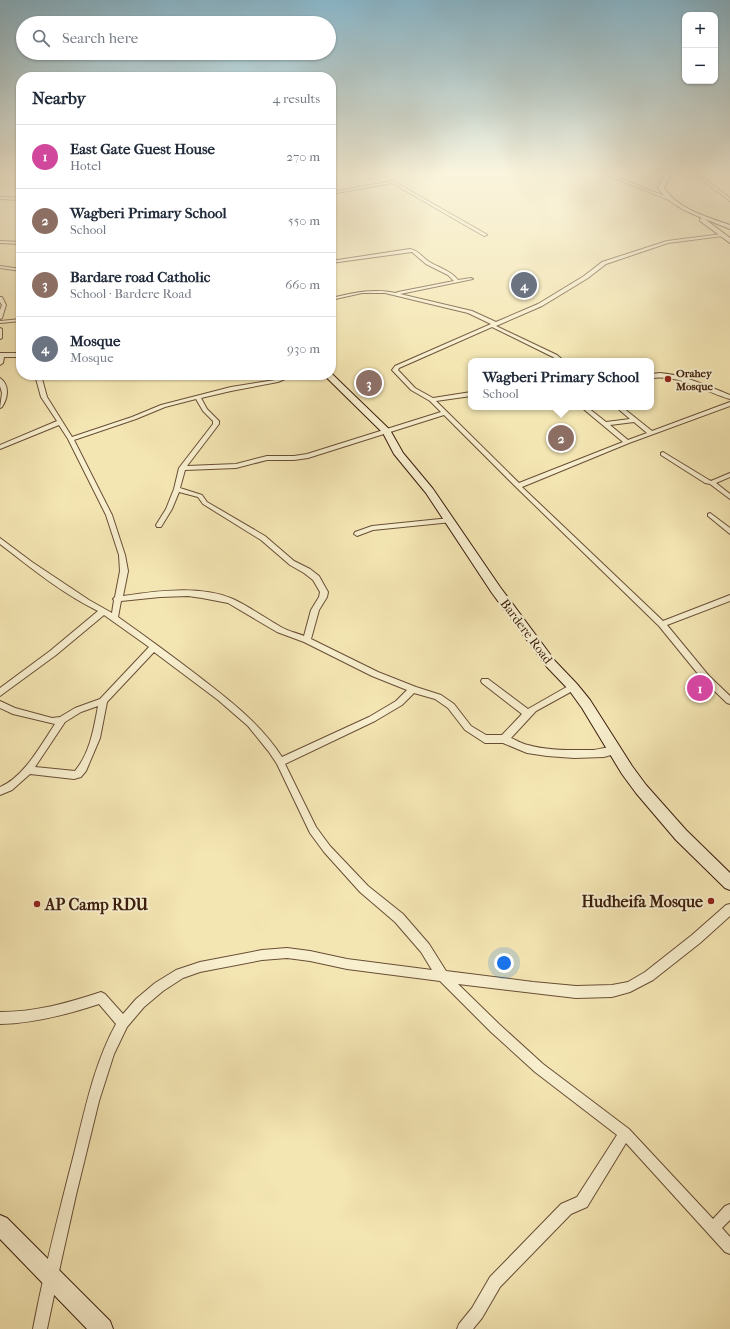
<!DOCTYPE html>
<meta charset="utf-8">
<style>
body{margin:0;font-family:"IM FELL French Canon",serif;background:#f6f6f7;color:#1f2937}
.controls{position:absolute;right:12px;top:12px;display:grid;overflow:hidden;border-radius:8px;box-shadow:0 1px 3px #0004}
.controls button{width:36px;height:36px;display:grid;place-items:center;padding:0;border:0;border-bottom:1px solid #e0e1e3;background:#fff;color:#1f2937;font:20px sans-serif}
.you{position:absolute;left:504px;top:963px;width:14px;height:14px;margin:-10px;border:3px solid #fff;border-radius:50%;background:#1a73e8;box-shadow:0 0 0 6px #1a73e833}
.badge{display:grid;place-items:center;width:26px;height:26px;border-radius:50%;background:#db2777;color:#fff;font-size:13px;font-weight:700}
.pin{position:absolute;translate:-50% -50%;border:2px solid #fff;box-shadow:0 1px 4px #0006}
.popup{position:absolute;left:468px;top:358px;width:186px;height:52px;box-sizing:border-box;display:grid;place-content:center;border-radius:8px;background:#fff;filter:drop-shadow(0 1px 3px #0005);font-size:13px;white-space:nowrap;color:#747a83}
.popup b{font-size:15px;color:#1f2937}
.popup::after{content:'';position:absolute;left:50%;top:100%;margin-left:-8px;border:8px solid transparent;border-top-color:#fff}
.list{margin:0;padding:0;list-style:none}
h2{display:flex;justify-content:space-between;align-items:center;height:52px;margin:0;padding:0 16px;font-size:17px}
h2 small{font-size:13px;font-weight:400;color:#747a83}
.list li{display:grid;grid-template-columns:26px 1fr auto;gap:12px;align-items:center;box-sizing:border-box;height:64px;padding:0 16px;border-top:1px solid #e0e1e3}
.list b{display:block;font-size:15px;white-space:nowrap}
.list p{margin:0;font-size:13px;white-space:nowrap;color:#747a83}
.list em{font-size:13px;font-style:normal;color:#747a83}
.icon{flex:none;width:22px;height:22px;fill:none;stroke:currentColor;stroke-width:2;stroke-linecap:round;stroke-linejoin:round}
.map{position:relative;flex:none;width:730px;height:1329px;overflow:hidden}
.search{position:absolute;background:#fff;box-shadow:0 1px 3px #0004;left:16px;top:16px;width:320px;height:44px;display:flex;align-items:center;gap:10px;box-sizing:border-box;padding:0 14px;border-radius:22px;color:#747a83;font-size:15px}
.panel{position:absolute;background:#fff;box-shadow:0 1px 3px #0004;left:16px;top:72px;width:320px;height:308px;border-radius:16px}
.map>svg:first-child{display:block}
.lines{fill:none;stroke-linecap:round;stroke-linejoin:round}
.street-casing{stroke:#684e36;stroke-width:2}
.secondary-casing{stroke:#3a1c0c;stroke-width:2}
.street{fill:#f8efce;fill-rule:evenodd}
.secondary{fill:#f8efce;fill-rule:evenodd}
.poi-dot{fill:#8f2418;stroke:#f8efce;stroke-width:1.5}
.labels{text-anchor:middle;stroke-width:4;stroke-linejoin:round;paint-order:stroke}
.far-poi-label{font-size:11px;font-weight:bold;fill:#3a1c0c;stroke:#f8efce;text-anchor:start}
.street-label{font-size:13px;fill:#3a1c0c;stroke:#f8efce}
.near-poi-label{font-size:16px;font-weight:bold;fill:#3a1c0c;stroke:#f8efce;text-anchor:end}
</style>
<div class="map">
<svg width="730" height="1329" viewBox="0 0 730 1329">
<rect width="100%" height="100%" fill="#f4e6b3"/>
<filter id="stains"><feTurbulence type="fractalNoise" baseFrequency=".005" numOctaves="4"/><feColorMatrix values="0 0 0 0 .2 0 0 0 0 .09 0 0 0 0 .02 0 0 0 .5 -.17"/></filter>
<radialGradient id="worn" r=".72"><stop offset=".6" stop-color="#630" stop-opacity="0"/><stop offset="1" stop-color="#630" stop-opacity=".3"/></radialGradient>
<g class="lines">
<g class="street-casing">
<g id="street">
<polygon points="604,174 609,174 672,199 669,200"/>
<polygon points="694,174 698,174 730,198 730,201"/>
<polygon points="393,181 486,234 487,235 484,236 392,183 331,194 331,192"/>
<polygon points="0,197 21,198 21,200 0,199"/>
<path d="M722,234L723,236L668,243L606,264L588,278L542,306L496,326L557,355L564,361H558L553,357L492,327L399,368L398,370L415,388L433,398L471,392V396L436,401L519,483L623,442L581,407H587L606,422L630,419L616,407H622L652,431L730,402V406L629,443L522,487L663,621L730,595V601L667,625L709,676L730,696V704L727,703L703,680L659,626L516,487L444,415L308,458L294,460H267L236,468L185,470L180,488L202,495L207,502L265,536L294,561L310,569L319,576L328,592L327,597L319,610L311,639L378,672L416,687L441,695L454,704L471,726L486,735H502L522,714L482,683L481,681L482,679H488L528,709L570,685H576L577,687L576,689L536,711L511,738C516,740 522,744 528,745C548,751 573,750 594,750C600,749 613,746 618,747L619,750L618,753L604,757L574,758L547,756L527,753L503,743H485L465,730L448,708L435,699L414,693L402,705L375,721L285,764L316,827L330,846L368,886L403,914L429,944L446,971L533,982L576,986L612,985L628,982L645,972L692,935L726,905L730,904V916L700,943L653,980L630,992L612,997L576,998L458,984L499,1024L543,1064L629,1129L713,1219L725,1206L730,1204V1220L722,1228L730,1237V1254L725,1252L626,1143L587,1207L571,1214L500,1287L482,1318L473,1329H457L459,1324L472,1308L490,1277L561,1204L577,1197L617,1135L535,1072L491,1032L440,981L347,969L310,961L287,958L262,960L200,972L183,978L163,991L144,1007L127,1027L114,1054L99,1101L76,1195L61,1262L47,1329H33C44,1270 59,1212 74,1154C85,1110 94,1064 116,1024L99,1004C66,1015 35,1023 0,1024V1012C35,1012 68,1003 101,992L105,994L123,1014L136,999L155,983L176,970L200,962L262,950L287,948L310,951L347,959L432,970L421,952L395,922L360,892L324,852L310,833L277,764L269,752L248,726L218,700L154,652L107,702L100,738L86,771L81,777L74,779L30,774L12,790L0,795V787C24,777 41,745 55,724L13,714L0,708V701L15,708L52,718L60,717L75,708L100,699L149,647L104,615L56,655L0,696V688L50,651L98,611C63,594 31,568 0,544V538L32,562L89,600L112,613L114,600L113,599L115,597L120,571L119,555L106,515L68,439L59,425L0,449V445L57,421L41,397L35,375H41L47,397L72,437L132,417L161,405L231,387L275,380L286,375H294L278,382L231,391L201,398L207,409L219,421V424L187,466L236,464L267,456H294L307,454L441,412L430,401L411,390L392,370L395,366L491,324L468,313L385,293H362L331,300V298C353,293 373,288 396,293L398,292L454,281L448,275L426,264L412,252L331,263V261L410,249C419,251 421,256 428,261C439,268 450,270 458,280L471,278L473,279L400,294L472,311L496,322L538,304L584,276L602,262L667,241ZM196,399L203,411L213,421V424L179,468L174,489L166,509L156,525L157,527H161L172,509L179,492L198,497L203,504L261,540L290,565L304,573L313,580L320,592L319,597L311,610L304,636C297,633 288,631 281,627C265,618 250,607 233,599C201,585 156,591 123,596L128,571L125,555L112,515L74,440L136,419L165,407ZM634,422L647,433L628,440L610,425ZM188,596L202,598L228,603L277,632L304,642L372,676L407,690L396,701L369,717L282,757C260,723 228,699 197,675C171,655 145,636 118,617L121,601L160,597ZM98,706C94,728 90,753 75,771L35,767L65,722L81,712Z"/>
<polygon points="0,241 21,242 21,244 0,243"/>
<polygon points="0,266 21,269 21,271 0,268"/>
<polygon points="0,297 2,297 6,305 2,318 0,319 0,310 2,305 0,302"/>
<polygon points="21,319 21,321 0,323 0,321"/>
<polygon points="0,328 2,329 2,338 0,339"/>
<polygon points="0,353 21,353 21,357 4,357 3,363 0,365"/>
<path d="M660,373C685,375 707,386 730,395V399C703,391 680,374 651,378V374Z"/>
<path d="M0,378C10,385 8,398 2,407L0,408L2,393L0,386Z"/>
<polygon points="663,452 709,480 711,481 730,473 730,477 716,483 730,494 730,499 710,484 705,483 661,455 661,453"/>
<polygon points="710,513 730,528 730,534 708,516 708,514"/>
<polygon points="450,518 453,520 452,522 373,530 357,536 354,534 355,532 372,526"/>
</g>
</g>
<g class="secondary-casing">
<g id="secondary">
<path d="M665,174H671L664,188C678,209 707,217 730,225V229L705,219L730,238V243L700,221V219L702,218C685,211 669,204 658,188Z"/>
<polygon points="331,373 390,430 403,453 433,489 500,587 555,661 577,684 590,700 632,766 646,785 686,830 730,873 730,890 725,888 676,840 636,793 622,774 582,708 569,690 547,667 492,593 426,493 394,454 383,433 324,375 331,375"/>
<polygon points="0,1215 7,1218 110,1321 113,1329 87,1329 0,1239"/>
</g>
</g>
<use href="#street" class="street"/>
<use href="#secondary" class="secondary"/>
</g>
<linearGradient id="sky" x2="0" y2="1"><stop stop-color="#89b9cf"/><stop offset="0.48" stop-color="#faf4dd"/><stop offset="1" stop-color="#faf4dd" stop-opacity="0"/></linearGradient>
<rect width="730" height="360" fill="url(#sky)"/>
<g class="poi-dot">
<circle cx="668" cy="379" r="4"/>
<circle cx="711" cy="901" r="4"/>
<circle cx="37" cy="904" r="4"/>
</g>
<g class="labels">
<g class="far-poi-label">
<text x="676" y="377">Orahey<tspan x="676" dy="13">Mosque</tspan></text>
</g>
<g class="street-label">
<text transform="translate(527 631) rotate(53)" y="5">Bardere Road</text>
</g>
<g class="near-poi-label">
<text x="703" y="907">Hudheifa Mosque</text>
<text x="45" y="910" text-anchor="start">AP Camp RDU</text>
</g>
</g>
<rect width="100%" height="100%" filter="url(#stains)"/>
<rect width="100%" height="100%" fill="url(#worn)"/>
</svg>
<div class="controls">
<button>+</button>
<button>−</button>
</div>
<div class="you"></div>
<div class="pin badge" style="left:700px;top:688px;background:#d1479c">1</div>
<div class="pin badge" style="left:561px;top:438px;background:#8d6e63">2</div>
<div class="popup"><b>Wagberi Primary School</b>School</div>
<div class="pin badge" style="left:369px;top:383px;background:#8d6e63">3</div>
<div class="pin badge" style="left:524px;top:285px;background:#6b7280">4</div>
<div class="search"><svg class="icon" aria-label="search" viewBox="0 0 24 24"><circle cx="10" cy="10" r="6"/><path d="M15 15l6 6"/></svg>Search here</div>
<section class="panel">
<h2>Nearby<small>4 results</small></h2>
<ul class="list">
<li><span class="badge" style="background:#d1479c">1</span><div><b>East Gate Guest House</b><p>Hotel</p></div><em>270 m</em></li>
<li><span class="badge" style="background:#8d6e63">2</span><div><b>Wagberi Primary School</b><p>School</p></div><em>550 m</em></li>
<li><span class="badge" style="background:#8d6e63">3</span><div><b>Bardare road Catholic</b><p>School · Bardere Road</p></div><em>660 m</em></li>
<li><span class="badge" style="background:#6b7280">4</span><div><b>Mosque</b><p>Mosque</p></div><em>930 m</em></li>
</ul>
</section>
</div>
